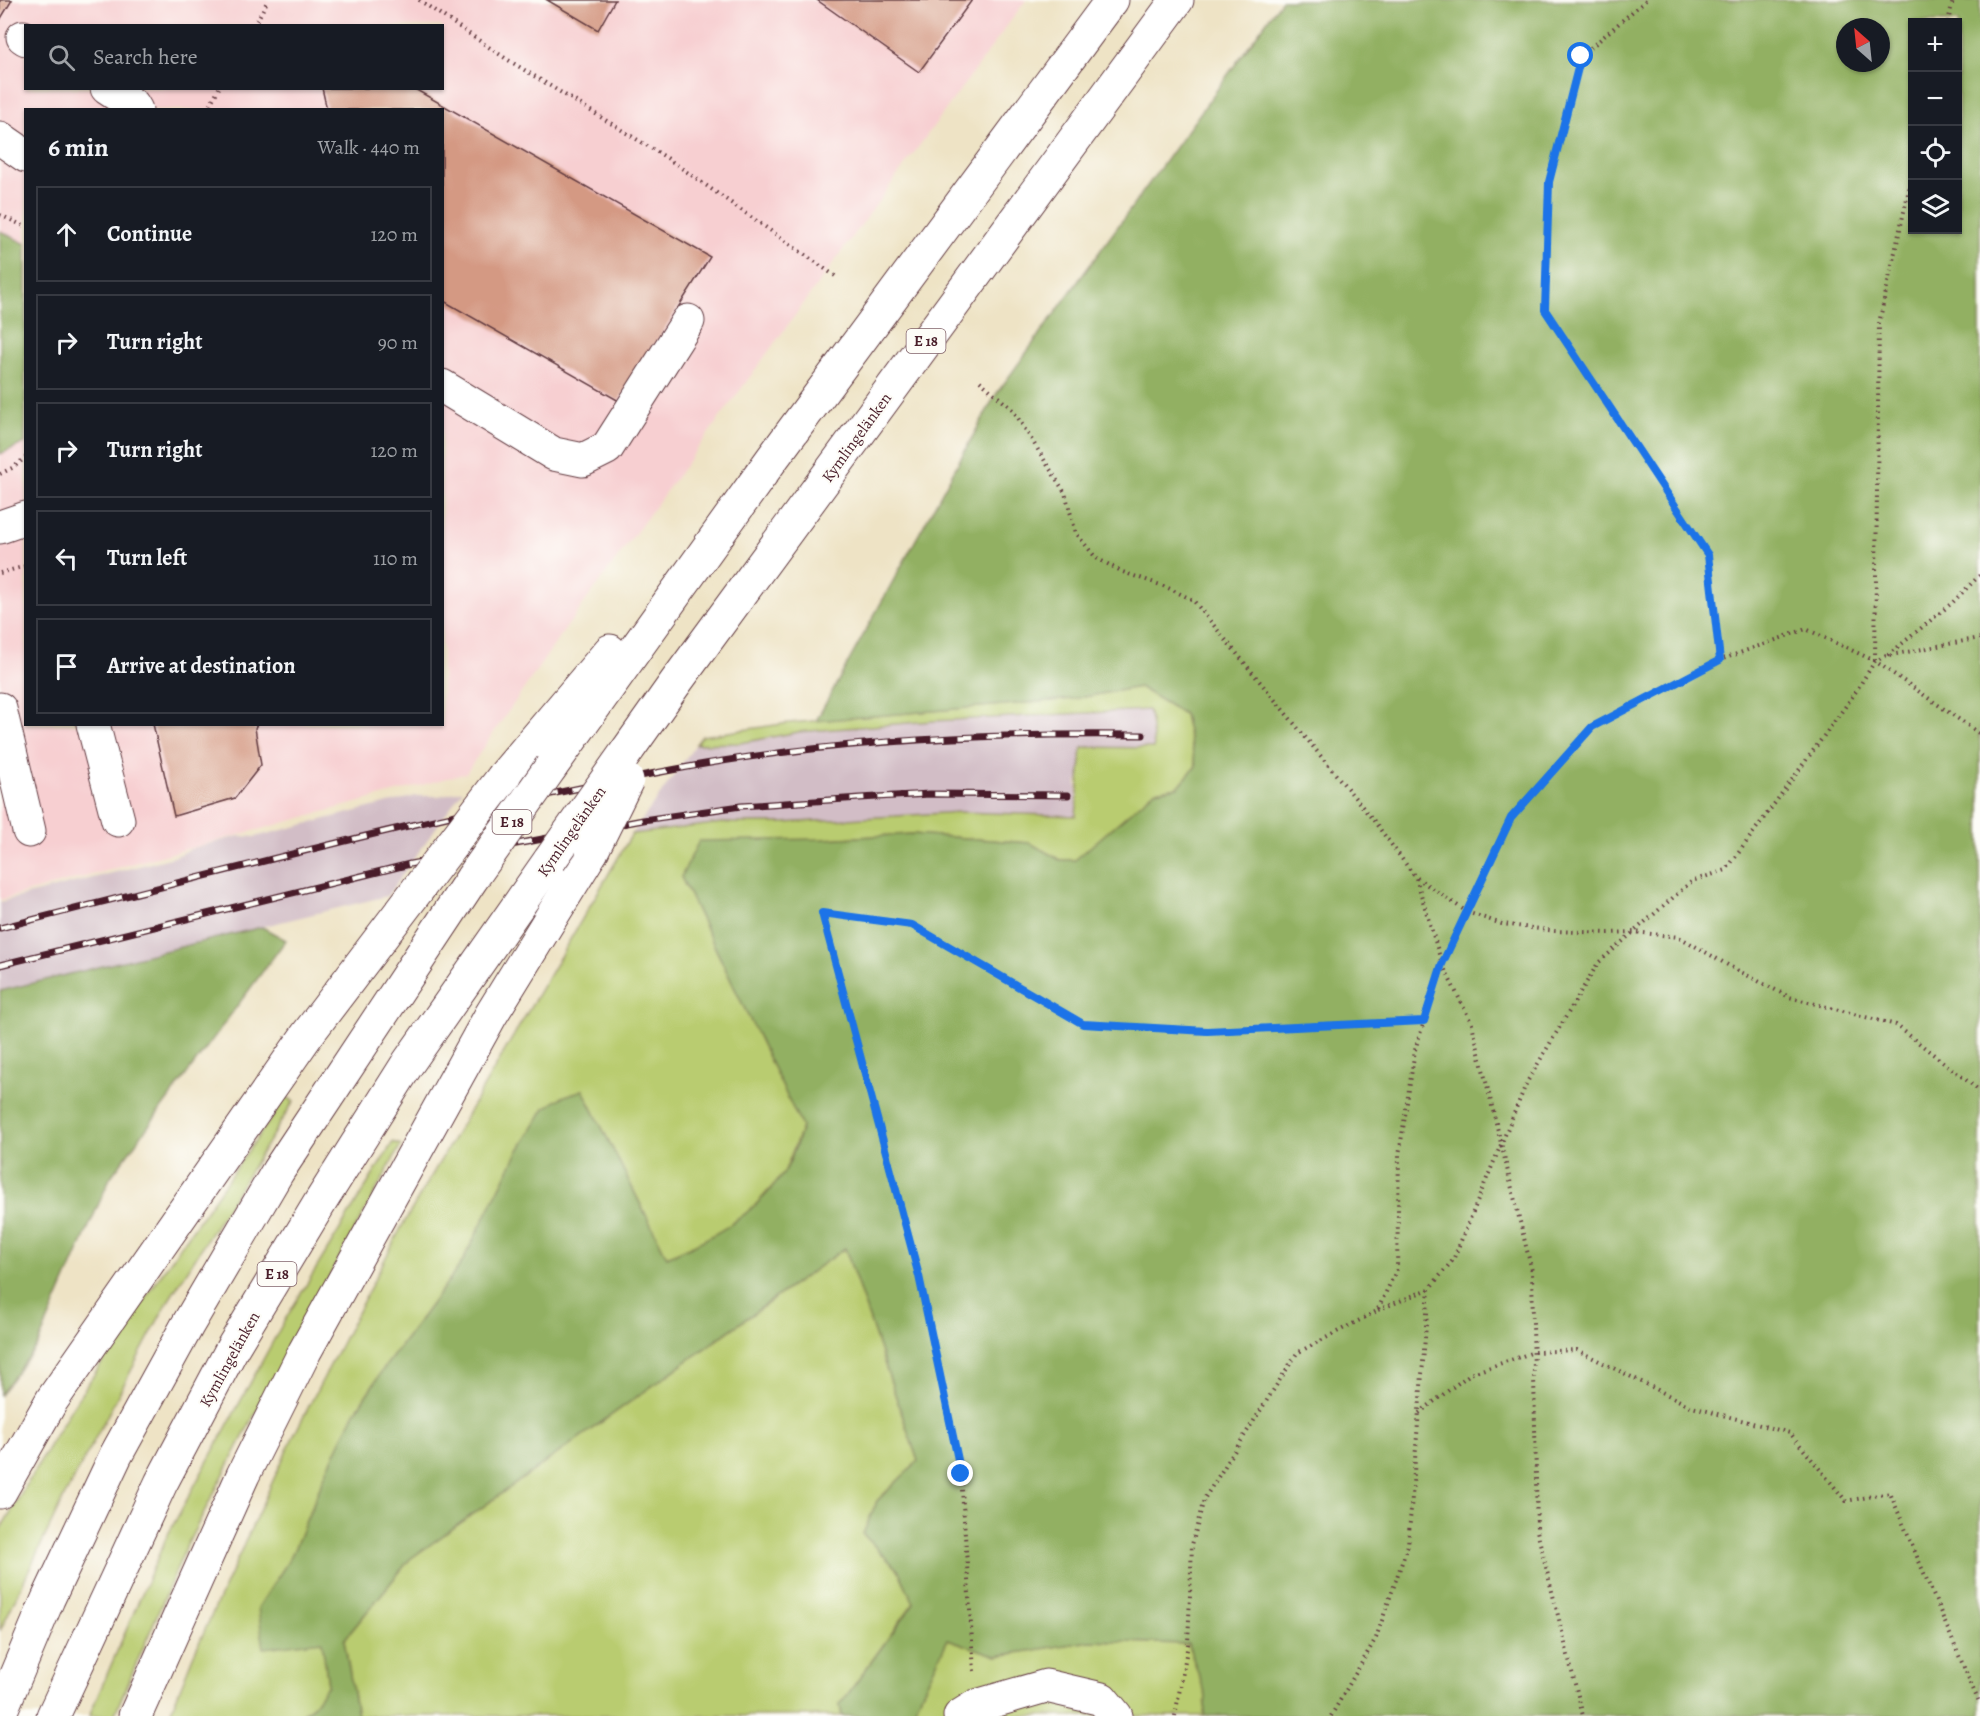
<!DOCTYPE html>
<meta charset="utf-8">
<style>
body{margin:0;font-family:Alegreya,serif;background:#242831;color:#f1f3f6}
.controls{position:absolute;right:18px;top:18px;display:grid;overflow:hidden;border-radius:0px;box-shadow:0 2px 4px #0004}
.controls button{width:54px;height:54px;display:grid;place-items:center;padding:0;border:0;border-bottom:2px solid #363941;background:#171b24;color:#f1f3f6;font:30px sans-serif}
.compass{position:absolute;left:1836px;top:18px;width:54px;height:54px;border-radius:50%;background:#171b24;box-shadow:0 2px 4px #0004;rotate:333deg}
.stop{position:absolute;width:18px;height:18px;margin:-14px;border:4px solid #1a73e8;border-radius:50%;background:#fff}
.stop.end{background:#1a73e8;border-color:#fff;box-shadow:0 2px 6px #0008}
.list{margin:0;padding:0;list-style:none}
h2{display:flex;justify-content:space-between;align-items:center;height:78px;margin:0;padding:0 24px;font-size:26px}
h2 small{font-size:20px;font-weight:400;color:#9ea1a6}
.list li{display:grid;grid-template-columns:39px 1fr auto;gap:18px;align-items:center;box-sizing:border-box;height:96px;margin:0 12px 12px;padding:0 12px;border:2px solid #363941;border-radius:0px}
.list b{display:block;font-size:22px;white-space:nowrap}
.list em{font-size:20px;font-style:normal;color:#9ea1a6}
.icon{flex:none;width:33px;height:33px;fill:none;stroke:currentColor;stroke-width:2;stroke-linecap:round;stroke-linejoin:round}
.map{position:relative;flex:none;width:1980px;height:1716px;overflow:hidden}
.search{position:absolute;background:#171b24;box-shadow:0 2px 4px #0004;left:24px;top:24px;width:420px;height:66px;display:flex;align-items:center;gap:15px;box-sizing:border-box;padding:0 21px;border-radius:0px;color:#9ea1a6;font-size:22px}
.panel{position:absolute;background:#171b24;box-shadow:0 2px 4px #0004;left:24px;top:108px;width:420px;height:618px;border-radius:0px}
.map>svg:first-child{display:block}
.built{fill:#f7cfd1;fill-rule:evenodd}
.industrial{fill:#d2bdc6}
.green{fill:#b9cc70;stroke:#82764e;stroke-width:1.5}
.forest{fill:#92b062;stroke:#6e6846;stroke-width:1.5;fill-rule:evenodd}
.building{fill:#d49983}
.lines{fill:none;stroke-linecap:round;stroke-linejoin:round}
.minor-casing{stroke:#633c42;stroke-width:35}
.highway-casing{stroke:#633c42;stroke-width:35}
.path{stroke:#633c42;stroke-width:4;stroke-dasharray:1.5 4.5;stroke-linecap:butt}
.minor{stroke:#fff;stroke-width:33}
.highway{stroke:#fff;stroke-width:33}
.rail-casing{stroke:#4a1f2b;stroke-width:7}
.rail{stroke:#fdfcf7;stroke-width:4.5;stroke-dasharray:14;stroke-linecap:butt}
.highway-bridge-casing{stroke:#633c42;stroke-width:35;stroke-linecap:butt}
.highway-bridge{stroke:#fff;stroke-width:33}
.route{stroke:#1a73e8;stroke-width:8}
.labels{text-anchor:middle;stroke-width:4.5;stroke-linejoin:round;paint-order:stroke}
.shield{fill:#fdfcf7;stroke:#806168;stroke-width:1.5}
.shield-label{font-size:15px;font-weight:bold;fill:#4a1f2b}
.street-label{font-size:16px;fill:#4a1f2b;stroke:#fdfcf7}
</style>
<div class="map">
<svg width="1980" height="1716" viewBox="0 0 1980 1716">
<rect width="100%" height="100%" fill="#fdfcf7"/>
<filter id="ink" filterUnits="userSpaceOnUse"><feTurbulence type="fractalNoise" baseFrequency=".0167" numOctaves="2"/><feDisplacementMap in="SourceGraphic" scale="12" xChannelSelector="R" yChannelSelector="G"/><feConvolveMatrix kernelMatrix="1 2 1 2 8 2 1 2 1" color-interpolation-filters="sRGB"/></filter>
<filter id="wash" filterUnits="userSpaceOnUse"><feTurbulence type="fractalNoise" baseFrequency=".008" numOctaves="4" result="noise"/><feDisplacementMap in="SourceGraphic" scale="24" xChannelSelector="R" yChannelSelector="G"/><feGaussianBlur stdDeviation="1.35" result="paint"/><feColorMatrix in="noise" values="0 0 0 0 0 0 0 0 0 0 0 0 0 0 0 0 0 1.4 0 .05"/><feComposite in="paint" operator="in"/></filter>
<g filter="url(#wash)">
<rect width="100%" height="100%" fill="#eee3c5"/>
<path class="built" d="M0,0H1026L563,632L466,773L0,900ZM26,26H442V88H26ZM26,110H442V724H26Z"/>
<g class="industrial">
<polygon points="1148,710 1154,748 1077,780 1076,816 960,812 783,823 722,823 632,834 696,744 741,743 798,732 933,721"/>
<polygon points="463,790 387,896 0,991 0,902 174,857 193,848 239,836 255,837 416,796 439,796"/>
</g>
<g class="green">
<polygon points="1139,687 1184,714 1196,766 1178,787 1155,791 1076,860 1060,860 1030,843 912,834 823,839 681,877 802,1127 784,1173 753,1208 716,1235 667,1257 583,1090 545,1108 519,1150 461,1264 382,1371 354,1414 328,1468 291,1557 258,1608 322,1641 328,1685 312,1707 298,1716 169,1716 193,1656 292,1439 402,1226 632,834 722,823 783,823 960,812 1076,816 1082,747 1154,748 1151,721 1148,710 933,721 798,732 741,743 696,744 702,736 789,723 1073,699"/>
<polygon points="286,1097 294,1101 167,1303 61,1503 0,1631 0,1530 69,1412 162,1273"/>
<polygon points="393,1142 401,1145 271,1383 187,1545 114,1716 89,1716 166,1538 283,1323"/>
<polygon points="845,1248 918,1461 877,1501 863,1534 898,1570 914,1602 840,1705 842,1716 357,1716 344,1640 410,1559"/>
<polygon points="948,1639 997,1656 1090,1641 1188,1644 1206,1696 1204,1716 911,1716"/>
</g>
<g class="forest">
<path d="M1282,0H1980V1716H1204L1206,1696L1188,1644L1090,1641L997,1656L948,1639L911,1716H842L840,1705L914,1603L898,1570L863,1534L877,1501L918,1461L845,1248L410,1559L344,1640L357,1716H298L312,1707L328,1685L322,1641L264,1648L258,1608L291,1557L328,1468L354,1414L382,1371L461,1264L519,1150L545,1108L562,1097L583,1090L667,1257C714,1237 752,1217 783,1174C792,1161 797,1142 802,1127L681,877L699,841L823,839L912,834L1030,843L1060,860H1075L1155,791L1178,787L1196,766L1184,714L1139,687L1073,699L816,721L995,396ZM1912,22H1958V230H1912ZM1845,27H1881V63H1845Z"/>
<polygon points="0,231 26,244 25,443 0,454"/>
<polygon points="262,927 286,940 110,1178 38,1344 0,1395 0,991"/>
</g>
<g id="blocks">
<g class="building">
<polygon points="0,0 12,0 0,20"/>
<polygon points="547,0 615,0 598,30"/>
<polygon points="817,0 972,0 919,72"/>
<polygon points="322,88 413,88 710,257 619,401 442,300 442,110 327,110"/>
<polygon points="153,724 257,724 255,728 261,765 235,798 174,816"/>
</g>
</g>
</g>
<g filter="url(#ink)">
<use href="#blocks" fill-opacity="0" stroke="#633c42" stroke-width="1.5"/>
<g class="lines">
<g class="minor-casing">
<g id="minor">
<polyline points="23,37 26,39"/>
<polyline points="107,88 133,105 136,110"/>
<polyline points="0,138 26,156"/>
<polyline points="442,386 554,454 583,460 607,448 688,321"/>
<polyline points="0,527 26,518"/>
<polyline points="0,709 29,831"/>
<polyline points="93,724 118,820"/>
<polyline points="960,1716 976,1706 1046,1686 1102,1699 1116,1716"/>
</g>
</g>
<g class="highway-casing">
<g id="highway">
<polyline points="627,751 676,682 1177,0"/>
<polyline points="551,767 772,459 1112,0"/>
<polyline points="504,776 610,651"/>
<polyline points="0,1492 52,1400 307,1035 418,889"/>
<polyline points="0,1713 48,1599 116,1455 187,1326 278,1171 473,877"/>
<polyline points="53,1716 161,1483 233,1347 321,1201 408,1063 550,860"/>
<polyline points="135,1716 243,1475 305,1351 491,1015 592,851"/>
</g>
</g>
<g class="path">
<polyline points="419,0 505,58 667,158 838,278"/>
<polyline points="1646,0 1581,56 1549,182 1545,310 1708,555 1720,660"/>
<polyline points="1948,22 1953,0"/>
<polyline points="254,26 268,0"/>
<polyline points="207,110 219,88"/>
<polyline points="0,215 26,227"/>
<polyline points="980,381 1013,410 1065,493 1076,533 1096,558 1123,572 1166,587 1193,600 1374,821 1416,878 1442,964 1472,1024 1532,1271 1537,1531 1583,1716"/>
<polyline points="0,474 14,467 26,457"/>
<polyline points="0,573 26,566"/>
<polyline points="1888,655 1952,603 1980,575"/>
<polyline points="1875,660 1879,323 1912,176"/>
<polyline points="1417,878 1467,912 1502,924 1555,931 1609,933 1634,932 1679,937 1733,968 1789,997 1896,1025 1980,1091"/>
<polyline points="1378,1310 1429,1289 1453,1260 1527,1082 1598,963 1692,881 1726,870 1853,696 1875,661 1886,656 1980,638"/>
<polyline points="1419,1413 1470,1374 1534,1352 1577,1350 1692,1407 1790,1433 1846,1501 1890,1493 1980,1705"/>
<polyline points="974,1671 961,1474 919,1276 822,913 912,925 1083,1024 1207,1031 1424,1021"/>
<polyline points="1175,1716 1188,1644 1192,1545 1204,1499 1297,1353 1377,1311 1397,1269 1399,1155 1415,1050 1442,964 1511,818 1592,727 1720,660 1806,629 1875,661 1980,734"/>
<polyline points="1331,1716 1376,1638 1408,1545 1429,1289"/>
</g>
<use href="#minor" class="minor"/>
<use href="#highway" class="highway"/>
<g class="rail-casing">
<g id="rail">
<path d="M0,928C225,871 449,811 677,769C830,740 988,733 1143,735"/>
<polyline points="0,965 410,864 643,820 741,806 860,798 930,794 1068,795"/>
</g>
</g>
<use href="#rail" class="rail"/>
<g class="highway-bridge-casing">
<g id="highway-bridge">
<polyline points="592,851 627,780"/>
<polyline points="550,860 627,751"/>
<polyline points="473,877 551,767"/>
<polyline points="418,889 504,776"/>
</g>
</g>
<use href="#highway-bridge" class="highway-bridge"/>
</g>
</g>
<g class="lines" filter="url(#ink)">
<polyline class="route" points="961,1474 919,1276 822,913 912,925 1083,1024 1207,1031 1424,1021 1442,964 1511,818 1592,727 1720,660 1708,555 1545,310 1549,182 1581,56"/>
</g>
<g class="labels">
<g class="shield">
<rect x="906.5" y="329" width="39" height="24" rx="4.5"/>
<rect x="492.5" y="810" width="39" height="24" rx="4.5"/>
<rect x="257.5" y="1262" width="39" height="24" rx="4.5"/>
</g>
<g class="shield-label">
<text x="926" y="346">E 18</text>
<text x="512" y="827">E 18</text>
<text x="277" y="1279">E 18</text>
</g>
<g class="street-label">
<text transform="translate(856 437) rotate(-54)" y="6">Kymlingelänken</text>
<text transform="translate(571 831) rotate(-55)" y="6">Kymlingelänken</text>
<text transform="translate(229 1359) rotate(-61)" y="6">Kymlingelänken</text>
</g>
</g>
</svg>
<div class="controls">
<button>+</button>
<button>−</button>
<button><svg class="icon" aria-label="locate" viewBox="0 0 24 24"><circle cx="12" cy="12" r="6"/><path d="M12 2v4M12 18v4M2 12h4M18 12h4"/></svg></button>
<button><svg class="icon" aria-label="layers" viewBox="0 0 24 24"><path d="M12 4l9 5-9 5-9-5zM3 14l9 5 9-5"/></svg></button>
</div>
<svg class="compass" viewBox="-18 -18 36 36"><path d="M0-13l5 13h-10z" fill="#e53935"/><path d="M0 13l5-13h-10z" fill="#9ea1a6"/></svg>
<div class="stop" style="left:1581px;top:56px"></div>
<div class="stop end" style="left:961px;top:1474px"></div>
<div class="search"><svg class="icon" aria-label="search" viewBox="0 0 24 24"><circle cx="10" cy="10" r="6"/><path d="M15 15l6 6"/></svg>Search here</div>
<section class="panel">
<h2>6 min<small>Walk · 440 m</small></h2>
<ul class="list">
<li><svg class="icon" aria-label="ahead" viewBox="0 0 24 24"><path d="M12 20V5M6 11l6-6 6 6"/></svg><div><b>Continue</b></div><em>120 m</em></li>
<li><svg class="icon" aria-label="right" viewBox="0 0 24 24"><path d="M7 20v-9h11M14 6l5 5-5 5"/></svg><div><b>Turn right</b></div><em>90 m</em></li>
<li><svg class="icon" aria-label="right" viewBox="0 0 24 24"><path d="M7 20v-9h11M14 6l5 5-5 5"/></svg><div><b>Turn right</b></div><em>120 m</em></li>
<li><svg class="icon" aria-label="left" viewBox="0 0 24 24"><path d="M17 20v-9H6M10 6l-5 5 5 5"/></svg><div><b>Turn left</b></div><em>110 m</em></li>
<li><svg class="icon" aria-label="arrive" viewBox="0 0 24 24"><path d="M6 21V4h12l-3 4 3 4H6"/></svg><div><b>Arrive at destination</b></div></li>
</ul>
</section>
</div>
